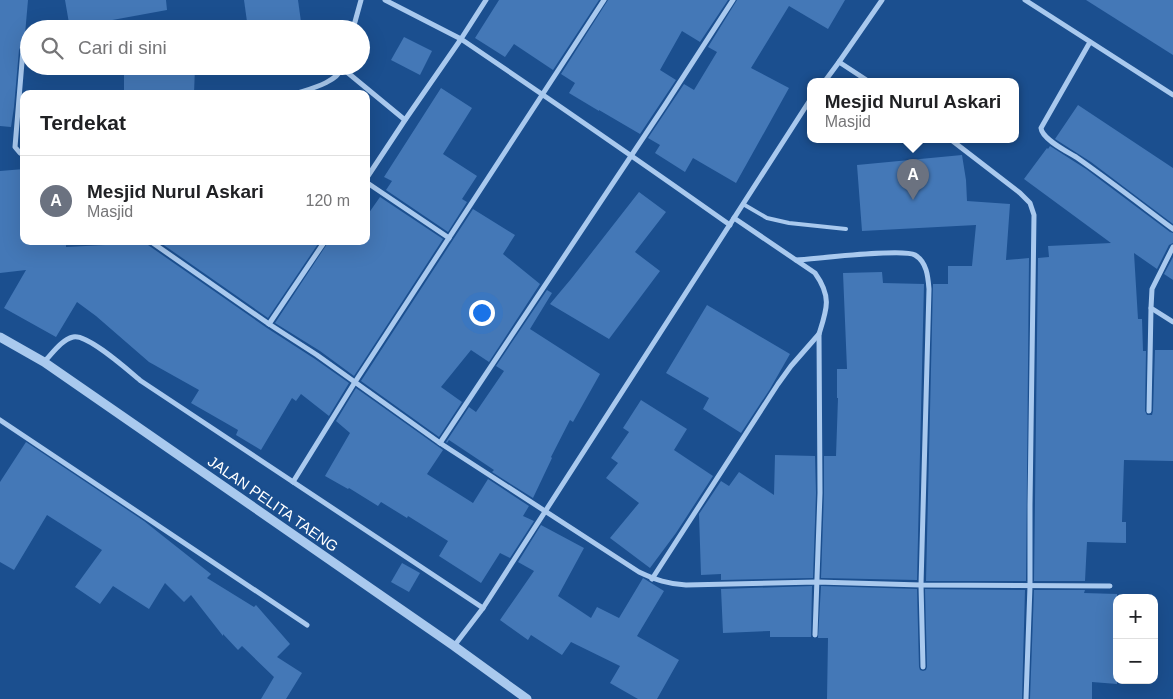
<!DOCTYPE html>
<html lang="id">
<meta charset="utf-8">
<style>
body{margin:0;font-family:Arial,sans-serif;background:#f6f6f6;color:#202124}
.controls{position:absolute;right:15px;bottom:15px;display:grid;overflow:hidden;border-radius:10px;box-shadow:0 5px 20px #0002}
.controls button{width:45px;height:45px;display:grid;place-items:center;padding:0;border:0;border-bottom:1px solid #e0e0e0;background:#fff;color:#202124;font:25px sans-serif}
.you{position:absolute;left:481px;top:312px;width:18px;height:18px;margin:-12px;border:4px solid #fff;border-radius:50%;background:#1a73e8;box-shadow:0 0 0 8px #1a73e833}
.badge{display:grid;place-items:center;width:32px;height:32px;border-radius:50%;background:#2563eb;color:#fff;font-size:16px;font-weight:700}
.pin{position:absolute;translate:-50% -41px;filter:drop-shadow(0 1px 2px #0008)}
.pin::after{content:'';position:absolute;top:26px;width:18px;height:15px;background:inherit;clip-path:polygon(0 0,100% 0,50% 100%)}
.popup{position:absolute;left:807px;top:78px;width:212px;height:65px;box-sizing:border-box;display:grid;place-content:center;border-radius:10px;background:#fff;filter:drop-shadow(0 1px 4px #0005);font-size:16px;white-space:nowrap;color:#757577}
.popup b{font-size:19px;color:#202124}
.popup::after{content:'';position:absolute;left:50%;top:100%;margin-left:-10px;border:10px solid transparent;border-top-color:#fff}
.list{margin:0;padding:0;list-style:none}
h2{display:flex;justify-content:space-between;align-items:center;height:65px;margin:0;padding:0 20px;font-size:21px}
h2 small{font-size:16px;font-weight:400;color:#757577}
.list li{display:grid;grid-template-columns:32px 1fr auto;gap:15px;align-items:center;box-sizing:border-box;height:90px;padding:0 20px;border-top:1px solid #e0e0e0}
.list b{display:block;font-size:19px;white-space:nowrap}
.list p{margin:0;font-size:16px;white-space:nowrap;color:#757577}
.list em{font-size:16px;font-style:normal;color:#757577}
.icon{flex:none;width:28px;height:28px;fill:none;stroke:currentColor;stroke-width:2;stroke-linecap:round;stroke-linejoin:round}
.map{position:relative;flex:none;width:1173px;height:699px;overflow:hidden}
.search{position:absolute;background:#fff;box-shadow:0 5px 20px #0002;left:20px;top:20px;width:350px;height:55px;display:flex;align-items:center;gap:12px;box-sizing:border-box;padding:0 18px;border-radius:28px;color:#757577;font-size:19px}
.panel{position:absolute;background:#fff;box-shadow:0 5px 20px #0002;left:20px;top:90px;width:350px;height:155px;border-radius:10px}
.map>svg:first-child{display:block}
.building{fill:#4478b7}
.lines{fill:none;stroke-linecap:round;stroke-linejoin:round}
.service{stroke:#a9c9ee;stroke-width:4}
.minor{stroke:#a9c9ee;stroke-width:5}
.tertiary{stroke:#a9c9ee;stroke-width:9}
.labels{text-anchor:middle;stroke-width:5;stroke-linejoin:round;paint-order:stroke}
.street-label{font-size:15px;fill:#fff;stroke:#1b4f8f}
</style>
<div class="map">
<svg width="1173" height="699" viewBox="0 0 1173 699">
<rect width="100%" height="100%" fill="#1b4f8f"/>
<g class="building">
<polygon points="0,0 28,0 24,46 21,46 19,50 14,107 11,127 0,126"/>
<polygon points="65,0 166,0 167,10 96,23 97,29 70,29"/>
<polygon points="244,0 298,0 302,29 248,29"/>
<polygon points="499,0 599,0 553,70 514,44 505,57 475,38"/>
<polygon points="608,0 728,0 700,42 682,31 660,70 676,80 640,134 599,110 599,111 569,93 575,83 561,74"/>
<polygon points="737,0 845,0 828,29 789,6 751,68 789,88 736,183 693,158 685,172 655,153 660,145 648,138 684,84 694,90 717,52 708,47"/>
<polygon points="1086,0 1173,0 1173,55"/>
<polygon points="404,37 432,51 420,75 391,60"/>
<polygon points="124,66 195,67 194,94 124,94"/>
<polygon points="441,88 472,108 443,154 477,176 462,199 467,202 448,232 386,190 392,181 384,177"/>
<polygon points="1078,105 1173,168 1173,224 1091,162 1055,139"/>
<polygon points="1050,146 1086,169 1170,232 1173,233 1173,243 1169,245 1157,269 1134,253 1138,319 1142,319 1143,351 1146,351 1145,411 1147,415 1152,415 1153,411 1155,350 1173,350 1173,461 1124,460 1122,522 1126,522 1126,543 1087,542 1085,581 1034,581 1038,258 1049,257 1048,246 1111,243 1024,179 1047,148 1048,149"/>
<polygon points="962,155 966,180 967,201 1010,204 1006,260 1029,258 1026,581 926,581 933,284 948,284 948,266 972,266 976,225 862,231 857,165"/>
<polygon points="24,169 24,241 66,241 66,247 105,245 107,241 146,241 148,245 267,328 315,359 349,383 329,416 301,394 296,401 292,398 261,450 236,435 238,430 191,403 199,390 149,362 96,316 77,302 56,337 4,308 26,270 0,273 0,171"/>
<polygon points="639,192 666,212 635,252 660,271 609,339 550,304 571,279"/>
<polygon points="380,197 443,239 354,376 320,351 275,323 329,241 366,241 366,217"/>
<polygon points="473,209 515,235 503,254 540,284 489,362 471,350 441,387 462,402 439,437 361,381"/>
<polygon points="158,241 320,241 268,318"/>
<polygon points="1173,257 1173,280 1164,274"/>
<polygon points="882,272 883,283 924,284 917,580 821,578 824,493 824,456 836,456 838,398 837,398 837,369 847,369 843,273"/>
<polygon points="547,290 552,293 530,329 600,374 573,422 570,420 551,457 552,458 533,498 492,472 494,470 449,440 447,443 446,442 469,407 476,412 504,371 496,366"/>
<polygon points="707,305 790,354 770,389 741,433 703,409 709,398 666,373"/>
<polygon points="356,388 443,450 427,474 473,503 488,479 529,506 523,516 534,521 510,558 500,553 481,583 439,556 448,541 408,516 407,518 381,502 378,506 349,488 348,489 325,476 350,433 336,421"/>
<polygon points="641,400 687,429 674,450 713,476 676,533 650,568 610,538 639,503 606,478 618,463 611,458 629,432 623,428"/>
<polygon points="26,442 144,521 211,574 207,578 254,607 256,605 290,644 277,657 302,673 286,699 261,699 274,677 242,646 238,650 223,634 223,636 191,595 184,602 165,583 149,609 113,586 100,604 75,587 102,550 47,515 14,570 0,562 0,482"/>
<polygon points="775,455 815,456 816,493 813,578 721,580 721,574 701,575 699,514 721,481 729,486 739,472 774,495"/>
<polygon points="541,525 584,548 558,596 591,618 597,607 619,618 643,578 664,591 637,636 679,660 657,699 638,699 610,683 620,666 571,642 562,655 531,635 528,640 500,620 534,571 518,562"/>
<polygon points="402,563 420,573 409,592 391,582"/>
<polygon points="812,586 811,637 770,637 770,631 723,633 721,589"/>
<polygon points="821,586 917,589 919,667 920,670 923,671 926,670 927,667 925,589 1025,590 1022,699 827,699 828,638 818,638"/>
<polygon points="1034,590 1085,590 1084,593 1117,594 1117,630 1115,662 1117,662 1117,684 1092,682 1092,699 1030,699"/>
</g>
<g class="lines">
<polyline class="service" points="743,204 767,218 789,223 846,229"/>
<g class="minor">
<path d="M486,0L461,39C551,100 641,162 730,225"/>
<polyline points="1025,0 1173,95"/>
<polyline points="353,29 361,0"/>
<path d="M1090,42L1041,128C1042,139 1066,151 1076,157C1109,180 1141,205 1173,229"/>
<polyline points="23,50 15,147 20,153 24,154"/>
<polyline points="839,62 868,81"/>
<polyline points="342,66 342,68 405,120"/>
<polyline points="825,81 839,62 882,0"/>
<path d="M295,94C309,89 336,83 342,68"/>
<polyline points="950,139 1020,193 1030,203 1034,215 1030,505 1030,586 1026,699"/>
<polyline points="366,179 405,120 461,39 385,0"/>
<polyline points="366,182 449,238"/>
<path d="M734,218L815,273C832,297 827,309 819,334L820,493L815,635"/>
<polyline points="150,241 269,324"/>
<path d="M325,241L269,324L317,355L440,443L639,572C656,580 668,584 686,585L817,582L921,585L1110,586"/>
<polyline points="1173,247 1152,289 1151,308 1173,322"/>
<path d="M796,260C815,259 903,248 915,255C927,262 928,277 929,289L921,585L923,667"/>
<path d="M44,362C52,354 61,340 73,337C87,333 130,372 141,381L483,608"/>
<polyline points="1149,411 1151,308"/>
<polyline points="0,420 307,625"/>
<polyline points="440,443 665,105 733,0"/>
<polyline points="293,482 355,382 604,0"/>
<polyline points="652,579 778,384 791,366 819,334"/>
<polyline points="454,646 483,608 810,100"/>
</g>
<polyline class="tertiary" points="0,337 44,362 454,646 527,699"/>
</g>
<g class="labels">
<g class="street-label">
<text transform="translate(273 504) rotate(35)" y="5">JALAN PELITA TAENG</text>
</g>
</g>
</svg>
<div class="controls">
<button>+</button>
<button>−</button>
</div>
<div class="you"></div>
<div class="pin badge" style="left:913px;top:200px;background:#6b7280">A</div>
<div class="popup"><b>Mesjid Nurul Askari</b>Masjid</div>
<div class="search"><svg class="icon" aria-label="search" viewBox="0 0 24 24"><circle cx="10" cy="10" r="6"/><path d="M15 15l6 6"/></svg>Cari di sini</div>
<section class="panel">
<h2>Terdekat<small></small></h2>
<ul class="list">
<li><span class="badge" style="background:#6b7280">A</span><div><b>Mesjid Nurul Askari</b><p>Masjid</p></div><em>120 m</em></li>
</ul>
</section>
</div>
